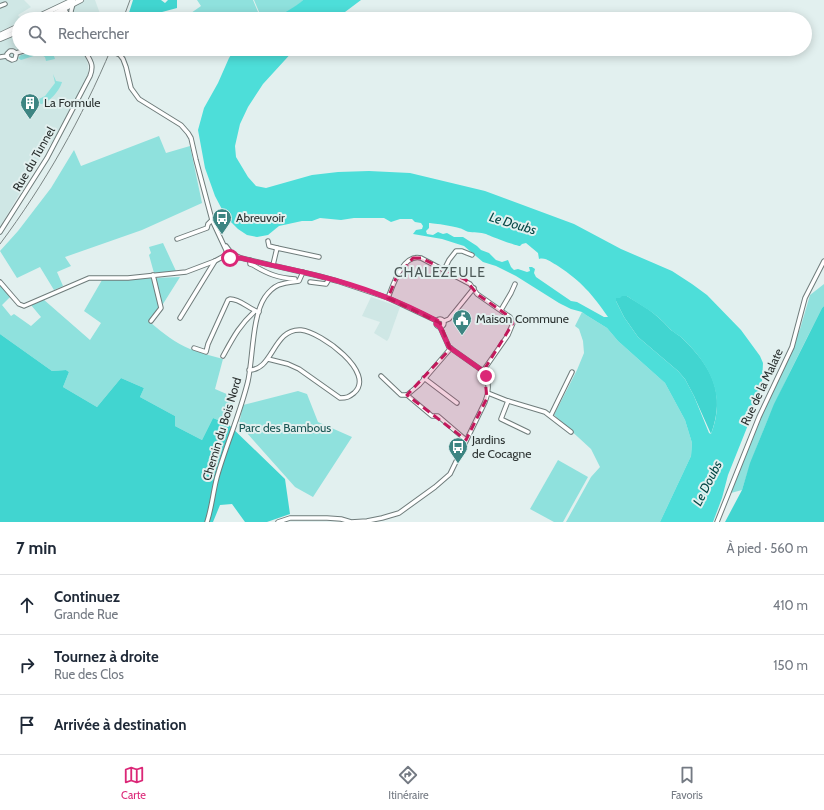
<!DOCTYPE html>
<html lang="fr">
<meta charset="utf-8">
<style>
body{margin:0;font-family:Cabin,sans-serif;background:#f6f6f7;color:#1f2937}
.stop{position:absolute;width:12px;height:12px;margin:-9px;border:3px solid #db2777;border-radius:50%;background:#fff}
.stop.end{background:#db2777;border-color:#fff;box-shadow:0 1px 4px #0008}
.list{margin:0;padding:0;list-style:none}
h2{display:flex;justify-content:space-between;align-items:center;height:52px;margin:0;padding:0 16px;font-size:17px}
h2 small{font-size:13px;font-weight:400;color:#747a83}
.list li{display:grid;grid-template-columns:26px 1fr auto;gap:12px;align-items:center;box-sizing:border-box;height:60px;padding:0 16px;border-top:1px solid #e0e1e3}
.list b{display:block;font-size:15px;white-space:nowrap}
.list p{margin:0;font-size:13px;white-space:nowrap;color:#747a83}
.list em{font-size:13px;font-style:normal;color:#747a83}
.icon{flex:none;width:22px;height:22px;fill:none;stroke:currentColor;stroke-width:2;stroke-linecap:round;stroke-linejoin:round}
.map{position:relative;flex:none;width:824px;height:522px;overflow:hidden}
.search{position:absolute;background:#fff;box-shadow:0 2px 10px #0003;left:12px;right:12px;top:12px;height:44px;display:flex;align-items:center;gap:10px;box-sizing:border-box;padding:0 14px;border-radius:22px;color:#747a83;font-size:15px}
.sheet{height:232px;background:#fff}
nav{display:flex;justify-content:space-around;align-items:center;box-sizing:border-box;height:56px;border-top:1px solid #e0e1e3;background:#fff;font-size:11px;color:#747a83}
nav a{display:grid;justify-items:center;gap:2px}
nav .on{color:#db2777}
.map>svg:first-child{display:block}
.built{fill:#cfe7e5}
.green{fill:#8fe1dd}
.forest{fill:#41d5d0}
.water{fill:#4dded9;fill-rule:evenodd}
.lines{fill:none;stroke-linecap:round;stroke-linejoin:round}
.minor-casing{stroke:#6f7c7b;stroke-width:5.5}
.major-casing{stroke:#6f7c7b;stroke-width:6}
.minor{stroke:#fff;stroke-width:3.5}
.major{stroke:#fff;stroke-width:4.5}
.rail{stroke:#7b8584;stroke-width:1}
.route{stroke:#db2777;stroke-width:5}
.marked{fill:#c2185b;fill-opacity:0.2;stroke:#c2185b;stroke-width:3;stroke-dasharray:8 5;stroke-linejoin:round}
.labels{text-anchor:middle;stroke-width:4;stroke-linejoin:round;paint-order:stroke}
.poi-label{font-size:12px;fill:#2a302f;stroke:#e2f0ef;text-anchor:start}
.street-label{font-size:12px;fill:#2a302f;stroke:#e2f0ef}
.park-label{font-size:12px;fill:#1b5755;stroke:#e2f0ef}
.water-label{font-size:13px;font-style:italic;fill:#044745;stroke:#e2f0ef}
.quarter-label{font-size:14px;letter-spacing:1px;fill:#4d5958;stroke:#e2f0ef}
</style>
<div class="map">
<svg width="824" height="522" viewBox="0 0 824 522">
<rect width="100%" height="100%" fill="#e2f0ef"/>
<g class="built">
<polygon points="0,0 24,0 31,7 18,15 21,19 19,19 19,22 0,32"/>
<polygon points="84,0 95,0 102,19 75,19 73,13 74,7"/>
<polygon points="19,33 19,49 77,49 82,51 86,58 88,65 88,75 69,112 52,142 43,153 0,227 0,42"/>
<polygon points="371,297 400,307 389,338 387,341 374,333 380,322 362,316"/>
</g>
<g class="green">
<polygon points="197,0 253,0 261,19 193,19 191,13 201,6"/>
<polygon points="254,0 303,0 298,5 276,19 262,19"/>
<polygon points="42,49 61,49 63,54 54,56 55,59 46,61 45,57 40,54 21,60 18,58 22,54 22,55"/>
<path d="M53,74L56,81L62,82C60,90 49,103 41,104L39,103V99L45,96L55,83Z"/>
<polygon points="159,136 166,153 190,146 202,203 142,230 65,257 71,266 57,272 63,286 54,290 40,267 17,278 0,251 18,231 51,188 74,150 81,166"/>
<polygon points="163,243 176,271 154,273 149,255 151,253 149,247"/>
<path d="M180,277L151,323C163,333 175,343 190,349C201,353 212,356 223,359L215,389L236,398L228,424L213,418L202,440L175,426V416L140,397L144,388L121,378L97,407L63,387L69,372L66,370L52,371L0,334V284L11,296L2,305L11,316L14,314L31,326L41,317L31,305L43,299L90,340L101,323L84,311L102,280Z"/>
<path d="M824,284V306L822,308C792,368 761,426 742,490L731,493L765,407L800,329L810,295Z"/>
<polygon points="582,312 586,315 607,328 618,341 665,383 685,420 692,443 691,456 660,522 566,522 591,477 600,467 591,449 554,415 577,370 584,353 583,341 579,329 575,326"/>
<polygon points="298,391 307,394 318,422 352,437 313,497 295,487 239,424 243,405"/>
<polygon points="558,460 588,477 563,522 554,522 530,509"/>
</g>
<g class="forest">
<polygon points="133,0 161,0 165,3 168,0 177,0 177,8 136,19 127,19"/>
<path d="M621,296H627C638,303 651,310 660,319C664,322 667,326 671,330C675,333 679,335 683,339C712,367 726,394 711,434L694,396L685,379L678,371L638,337L624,317L616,301V298Z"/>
<polygon points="824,306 824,522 725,522 742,490 750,463 774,404 822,308"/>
<polygon points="0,334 52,371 66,370 69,372 63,387 97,407 121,378 144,388 140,397 175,416 175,426 202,440 213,418 228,424 285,479 290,514 267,522 245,522 232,504 220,505 213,522 0,522"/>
</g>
<g class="water">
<path d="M303,0H361L341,15L338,19H276C284,12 296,7 303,0Z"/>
<path d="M235,49H295L263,84L248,107L240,124L235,146L236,157L248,177L256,186L266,188L312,175L338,172L369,171L410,173L485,191L574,224L621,249L672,271L692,284L707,295L741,330L760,356L763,363L762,382L756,405L728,475L722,498L713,522H660L691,456L692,443L685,420L665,383L618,341L607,328L586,315L582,312L571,309L559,303L516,276L496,266L483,262L464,246L442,239L413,234L416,230L422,229L423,226L421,223L415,222L412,219H400L391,222L384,218H354L341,220L320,218L312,221H302L279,226L268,235L257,237L247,235L238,229L226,217L215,196L205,168L198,130L204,108L218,83L229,58ZM429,223C433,223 459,227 462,229C465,230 467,232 470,232C476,233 483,232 488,235C493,237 516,246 520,246L522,244L526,243L538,253L539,259C546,257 552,263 558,266C582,282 592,294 608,317H604L577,302L571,301L536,277L534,273L535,269L532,267H529L530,271L527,272L518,269L514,270L511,267L508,260L502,262L496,260L489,253L481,250L477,246L463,237H454L447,233L443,234L438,232L433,235L427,234L426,231L429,228ZM622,296H627C638,304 651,310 660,319C664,322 667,326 671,330C674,333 679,335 683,339C711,366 726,396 711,434L709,433L694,396L685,379L678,371L638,337L624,317L616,301V298H620Z"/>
</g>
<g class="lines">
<g class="minor-casing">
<g id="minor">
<polyline points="0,6 5,4"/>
<polyline points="64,8 70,19"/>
<polyline points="61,9 67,19"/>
<polyline points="72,19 71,11 73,4"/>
<polyline points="107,49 120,55 123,59 126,67 131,88 139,99 181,125 188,133 191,138 196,160 212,220 226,250 227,257 241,258 319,276 337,281 388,298 437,321"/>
<polyline points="16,53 16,55 15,59 12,60 8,58 7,54 10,51 13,51 16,53 30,49"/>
<polyline points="0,57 7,56"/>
<path d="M0,232L47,158L90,76C95,63 89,60 84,49"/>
<polyline points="177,239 207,228 208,224 212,220"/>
<polyline points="268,241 269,246 277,248"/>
<polyline points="226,246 232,254 239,257"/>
<path d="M250,260V264L253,265C268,274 278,278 295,279"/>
<polyline points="273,265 277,248 319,257"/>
<polyline points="444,270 449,260 456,251 462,251 472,255"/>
<polyline points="0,282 19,304 24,306 89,278 128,278 186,272 215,261 226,255"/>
<polyline points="310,282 326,284 329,279"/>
<path d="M388,298C393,285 403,253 421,258L470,284L477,294L510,317L513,323L508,335L483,371"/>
<polyline points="501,310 511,293 515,284"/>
<polyline points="180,318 215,261"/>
<circle cx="440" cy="323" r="4"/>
<polyline points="151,321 161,308 153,275"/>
<polyline points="444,321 449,319 474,288"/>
<path d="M194,348L206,352L208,344L228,300L230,299C241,299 248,309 259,312"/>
<path d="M223,356C234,336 239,326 255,311"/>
<path d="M249,370C273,371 273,328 301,330C321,332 377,373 354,393C349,397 347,398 340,398L299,369L288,364L268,359"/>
<polyline points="381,376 401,395 407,395"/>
<polyline points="424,378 457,403"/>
<polyline points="488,393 508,401 545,412 571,432"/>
<polyline points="407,395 432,416 438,416 466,440"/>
<polyline points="407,395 419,385 451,348"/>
<polyline points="508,401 501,419 528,432"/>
<polyline points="551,415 572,372"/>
<path d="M207,522C212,507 213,492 217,477C226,445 240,414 248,381C253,358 252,316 265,297C275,283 283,283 299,281L303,272"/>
<path d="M278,522L290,518H327L341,519L351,522L367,521L382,518L399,513L435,487L450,474L485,402C489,393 490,380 483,371L449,347L440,327"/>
<polyline points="717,522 759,417 792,347 805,298 824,261"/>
</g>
</g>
<g class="major-casing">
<g id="major">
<polyline points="33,19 73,0"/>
<polyline points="44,19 81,0"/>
<polyline points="0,35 19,26"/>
<polyline points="0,39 19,31"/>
</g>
</g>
<use href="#minor" class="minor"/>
<use href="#major" class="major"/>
<g class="rail">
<polyline points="123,19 130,0"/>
<path d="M0,244C45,184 82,118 111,49"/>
</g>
</g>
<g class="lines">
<path class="route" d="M230,258H241C267,265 293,269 319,276C360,286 400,301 437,321L436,324L440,327L449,347L483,371L486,376"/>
</g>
<path class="marked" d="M413,258H421L466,280L477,294L510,317L513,323L484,370L487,398L466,440L407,395L450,349L440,323L388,298L396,278Z"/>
<defs>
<g id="building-pin" transform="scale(1)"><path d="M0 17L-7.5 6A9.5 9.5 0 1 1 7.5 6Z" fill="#3d8582" stroke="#e2f0ef"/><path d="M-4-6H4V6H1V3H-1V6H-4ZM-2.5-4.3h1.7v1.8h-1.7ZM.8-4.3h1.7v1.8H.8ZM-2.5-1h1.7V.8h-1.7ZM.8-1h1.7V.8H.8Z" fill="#fff"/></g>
<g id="bus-pin" transform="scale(1)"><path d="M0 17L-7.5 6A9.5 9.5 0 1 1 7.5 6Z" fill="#3d8582" stroke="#e2f0ef"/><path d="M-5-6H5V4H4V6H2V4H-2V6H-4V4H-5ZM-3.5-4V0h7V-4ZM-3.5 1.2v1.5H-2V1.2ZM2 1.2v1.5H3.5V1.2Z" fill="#fff"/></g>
<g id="civic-pin" transform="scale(1)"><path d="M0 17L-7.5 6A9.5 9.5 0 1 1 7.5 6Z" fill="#3d8582" stroke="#e2f0ef"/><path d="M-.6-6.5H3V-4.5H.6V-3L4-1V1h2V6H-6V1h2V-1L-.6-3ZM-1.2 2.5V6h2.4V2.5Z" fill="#fff"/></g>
</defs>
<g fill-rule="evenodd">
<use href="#building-pin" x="30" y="103"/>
<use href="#bus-pin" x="222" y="218"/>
<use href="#civic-pin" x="462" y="319"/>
<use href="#bus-pin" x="458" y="447"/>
</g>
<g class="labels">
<g class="poi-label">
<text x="44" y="107">La Formule</text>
<text x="236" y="222">Abreuvoir</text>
<text x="476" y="323">Maison Commune</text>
<text x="472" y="444">Jardins<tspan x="472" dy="14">de Cocagne</tspan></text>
</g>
<g class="street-label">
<text transform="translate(34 159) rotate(-60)" y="4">Rue du Tunnel</text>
<text transform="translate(762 387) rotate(-65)" y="4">Rue de la Malate</text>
<text transform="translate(222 429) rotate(-73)" y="4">Chemin du Bois Nord</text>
</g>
<g class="park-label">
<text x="285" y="432">Parc des Bambous</text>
</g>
<g class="water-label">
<text transform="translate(513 223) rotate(17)" y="5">Le Doubs</text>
<text transform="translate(707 483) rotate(-63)" y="5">Le Doubs</text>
</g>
<g class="quarter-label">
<text x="440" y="277">CHALEZEULE</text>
</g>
</g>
</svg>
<div class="stop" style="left:230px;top:258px"></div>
<div class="stop end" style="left:486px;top:376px"></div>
<div class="search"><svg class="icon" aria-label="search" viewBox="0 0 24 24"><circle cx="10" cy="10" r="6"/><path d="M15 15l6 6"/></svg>Rechercher</div>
</div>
<section class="sheet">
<h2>7 min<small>À pied · 560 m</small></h2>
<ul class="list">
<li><svg class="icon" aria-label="ahead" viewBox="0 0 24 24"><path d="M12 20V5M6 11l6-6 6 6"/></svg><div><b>Continuez</b><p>Grande Rue</p></div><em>410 m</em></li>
<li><svg class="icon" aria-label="right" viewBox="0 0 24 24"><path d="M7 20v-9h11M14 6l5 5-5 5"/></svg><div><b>Tournez à droite</b><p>Rue des Clos</p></div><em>150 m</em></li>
<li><svg class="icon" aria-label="arrive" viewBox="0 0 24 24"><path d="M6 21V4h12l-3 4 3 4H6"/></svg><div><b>Arrivée à destination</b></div></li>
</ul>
</section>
<nav>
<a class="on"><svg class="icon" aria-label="map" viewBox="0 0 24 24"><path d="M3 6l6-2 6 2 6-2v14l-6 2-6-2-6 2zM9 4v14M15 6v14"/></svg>Carte</a>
<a><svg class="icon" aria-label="directions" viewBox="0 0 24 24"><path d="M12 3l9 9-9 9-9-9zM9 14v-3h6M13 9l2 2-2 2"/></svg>Itinéraire</a>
<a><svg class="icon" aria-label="saved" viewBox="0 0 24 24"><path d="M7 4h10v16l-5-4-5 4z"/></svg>Favoris</a>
</nav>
